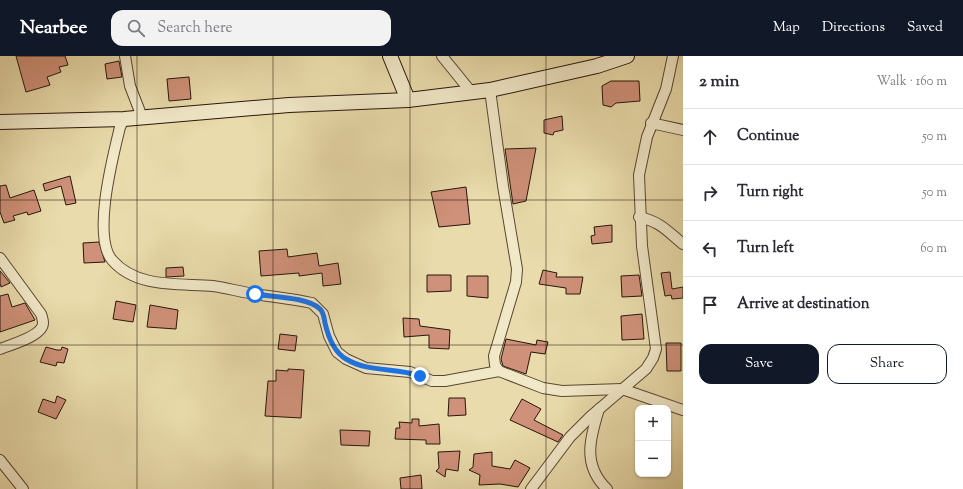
<!DOCTYPE html>
<meta charset="utf-8">
<style>
body{margin:0;font-family:"Sorts Mill Goudy",serif;background:#f2f2f3;color:#2b2b33}
.controls{position:absolute;right:12px;bottom:12px;display:grid;overflow:hidden;border-radius:8px;box-shadow:0 1px 3px #0004}
.controls button{width:36px;height:36px;display:grid;place-items:center;padding:0;border:0;border-bottom:1px solid #e1e1e2;background:#fff;color:#2b2b33;font:20px sans-serif}
.stop{position:absolute;width:12px;height:12px;margin:-9px;border:3px solid #1a73e8;border-radius:50%;background:#fff}
.stop.end{background:#1a73e8;border-color:#fff;box-shadow:0 1px 4px #0008}
.list{margin:0;padding:0;list-style:none}
h2{display:flex;justify-content:space-between;align-items:center;height:52px;margin:0;padding:0 16px;font-size:17px}
h2 small{font-size:13px;font-weight:400;color:#7c7c81}
.list li{display:grid;grid-template-columns:26px 1fr auto;gap:12px;align-items:center;box-sizing:border-box;height:56px;padding:0 16px;border-top:1px solid #e1e1e2}
.list b{display:block;font-size:15px;white-space:nowrap}
.list em{font-size:13px;font-style:normal;color:#7c7c81}
.actions{display:flex;gap:8px;padding:12px 16px}
.actions a{flex:1;padding:9px 0;border:1px solid #111827;border-radius:12px;text-align:center;font-size:14px;color:#111827}
.actions .main{background:#111827;color:#fff}
.icon{flex:none;width:22px;height:22px;fill:none;stroke:currentColor;stroke-width:2;stroke-linecap:round;stroke-linejoin:round}
.map{position:relative;flex:none;width:683px;height:433px;overflow:hidden}
header{display:flex;align-items:center;gap:24px;box-sizing:border-box;height:56px;padding:0 20px;background:#111827;color:#fff}
header strong{font-size:19px}
nav{display:flex;gap:22px;margin-inline-start:auto;font-size:14px}
.search{width:280px;height:36px;background:#f2f2f3;display:flex;align-items:center;gap:10px;box-sizing:border-box;padding:0 14px;border-radius:12px;color:#7c7c81;font-size:15px}
main{display:flex}
aside{flex:1;background:#fff}
.map>svg:first-child{display:block}
.building{fill:#cf9179;stroke:#28160b}
.lines{fill:none;stroke-linecap:round;stroke-linejoin:round}
.street-casing{stroke:#584733;stroke-width:12}
.secondary-casing{stroke:#28160b;stroke-width:16}
.street{stroke:#f1e8c8;stroke-width:10}
.secondary{stroke:#f1e8c8;stroke-width:14}
.route{stroke:#1a73e8;stroke-width:5}
.grid{fill:none;stroke:#28160b;stroke-width:1;stroke-opacity:0.55}
</style>
<header>
<strong>Nearbee</strong>
<div class="search"><svg class="icon" aria-label="search" viewBox="0 0 24 24"><circle cx="10" cy="10" r="6"/><path d="M15 15l6 6"/></svg>Search here</div>
<nav><a>Map</a><a>Directions</a><a>Saved</a></nav>
</header>
<main>
<div class="map">
<svg width="683" height="433" viewBox="0 0 683 433">
<rect width="100%" height="100%" fill="#e9dbab"/>
<filter id="stains"><feTurbulence type="fractalNoise" baseFrequency=".005" numOctaves="4"/><feColorMatrix values="0 0 0 0 .2 0 0 0 0 .09 0 0 0 0 .02 0 0 0 .5 -.17"/></filter>
<radialGradient id="worn" r=".72"><stop offset=".6" stop-color="#630" stop-opacity="0"/><stop offset="1" stop-color="#630" stop-opacity=".3"/></radialGradient>
<g class="building">
<polygon points="16,0 65,0 68,9 59,11 61,16 47,21 50,29 26,36"/>
<polygon points="119,5 122,21 107,23 105,8"/>
<polygon points="189,21 191,43 169,45 167,23"/>
<polygon points="611,25 639,25 640,45 616,47 611,51 603,49 602,30"/>
<polygon points="562,60 563,74 554,76 553,79 544,77 544,64"/>
<polygon points="536,92 526,145 513,148 505,93"/>
<polygon points="70,120 76,147 66,149 61,130 45,135 43,128"/>
<polygon points="6,129 10,142 34,134 41,155 28,159 27,156 13,160 15,164 4,167 0,156 0,130"/>
<polygon points="466,131 470,168 439,171 431,136"/>
<polygon points="612,169 612,186 592,188 591,180 595,179 594,171"/>
<polygon points="99,186 105,206 84,207 83,187"/>
<polygon points="287,193 288,201 317,197 319,210 338,207 341,228 323,230 322,217 299,220 299,217 261,220 259,195"/>
<polygon points="183,211 184,220 166,221 166,212"/>
<polygon points="543,214 557,217 556,221 583,221 580,238 566,238 566,232 539,228"/>
<polygon points="0,215 10,227 1,231 0,227"/>
<polygon points="670,216 672,233 683,231 683,242 672,243 671,239 665,240 661,217"/>
<polygon points="427,219 451,219 451,235 427,236"/>
<polygon points="639,219 642,240 622,241 621,220"/>
<polygon points="467,220 488,220 488,242 467,240"/>
<polygon points="8,238 12,251 25,247 35,264 0,276 0,240"/>
<polygon points="116,245 136,249 133,266 113,263"/>
<polygon points="150,249 178,254 176,273 147,271"/>
<polygon points="642,258 644,283 622,284 621,260"/>
<polygon points="403,262 419,263 420,270 450,274 449,293 429,292 429,279 404,281"/>
<polygon points="280,278 297,280 295,295 278,293"/>
<polygon points="506,283 536,289 537,284 548,286 545,298 531,296 526,318 503,310 501,303"/>
<polygon points="666,287 681,287 681,315 667,315"/>
<polygon points="46,291 57,294 61,294 62,291 68,293 64,307 57,306 56,310 40,306"/>
<polygon points="288,313 304,314 301,362 265,360 268,325 276,325 276,314 288,315"/>
<polygon points="57,340 66,344 56,363 38,356 43,343 55,347"/>
<polygon points="449,342 465,342 466,359 448,360"/>
<polygon points="522,343 541,353 534,364 563,379 558,386 510,364"/>
<polygon points="412,363 419,363 419,370 439,368 440,388 426,388 426,384 395,383 396,372 400,372 399,366 412,367"/>
<polygon points="340,374 370,375 369,390 341,389"/>
<polygon points="460,395 458,415 446,413 445,421 436,415 439,412 438,396"/>
<polygon points="492,396 492,410 510,413 515,404 530,412 518,431 500,428 479,429 480,419 469,414 473,411 474,398"/>
<polygon points="421,419 422,433 401,433 400,422"/>
</g>
<g class="lines">
<g class="street-casing">
<g id="street">
<polyline points="125,0 130,30 142,61"/>
<polyline points="442,0 472,37"/>
<polyline points="490,34 503,130 517,213 516,226 494,300 495,309 499,315 543,332 562,335 622,333 683,354"/>
<path d="M124,63L120,71C113,100 92,180 112,204C137,233 180,227 213,230C227,232 241,236 255,238C274,241 293,243 312,247L323,258L329,280L337,296L346,303L366,312L410,316L432,325H445L499,315"/>
<polyline points="651,67 683,74"/>
<path d="M639,161C661,166 667,175 683,188"/>
<path d="M0,202L41,258C42,261 43,265 43,267C43,280 10,289 0,293"/>
<path d="M599,353C590,382 582,409 607,433"/>
<polyline points="0,404 23,433"/>
<polyline points="531,433 570,381 591,360 646,313 653,302 656,293 642,190 639,119 647,81 666,33 673,0"/>
</g>
</g>
<g class="secondary-casing">
<g id="secondary">
<polyline points="390,0 408,44"/>
<polyline points="0,66 124,63 289,49 408,44 490,34 597,10 627,0"/>
</g>
</g>
<use href="#street" class="street"/>
<use href="#secondary" class="secondary"/>
</g>
<g class="lines">
<path class="route" d="M255,238C272,241 308,241 320,253C324,257 324,262 325,267C328,280 334,296 346,303C369,317 396,311 420,320"/>
</g>
<path class="grid" d="M137,0V433M273,0V433M410,0V433M546,0V433M0,144H683M0,289H683"/>
<rect width="100%" height="100%" filter="url(#stains)"/>
<rect width="100%" height="100%" fill="url(#worn)"/>
</svg>
<div class="controls">
<button>+</button>
<button>−</button>
</div>
<div class="stop" style="left:255px;top:238px"></div>
<div class="stop end" style="left:420px;top:320px"></div>
</div>
<aside>
<h2>2 min<small>Walk · 160 m</small></h2>
<ul class="list">
<li><svg class="icon" aria-label="ahead" viewBox="0 0 24 24"><path d="M12 20V5M6 11l6-6 6 6"/></svg><div><b>Continue</b></div><em>50 m</em></li>
<li><svg class="icon" aria-label="right" viewBox="0 0 24 24"><path d="M7 20v-9h11M14 6l5 5-5 5"/></svg><div><b>Turn right</b></div><em>50 m</em></li>
<li><svg class="icon" aria-label="left" viewBox="0 0 24 24"><path d="M17 20v-9H6M10 6l-5 5 5 5"/></svg><div><b>Turn left</b></div><em>60 m</em></li>
<li><svg class="icon" aria-label="arrive" viewBox="0 0 24 24"><path d="M6 21V4h12l-3 4 3 4H6"/></svg><div><b>Arrive at destination</b></div></li>
</ul>
<div class="actions"><a class="main">Save</a><a>Share</a></div>
</aside>
</main>
